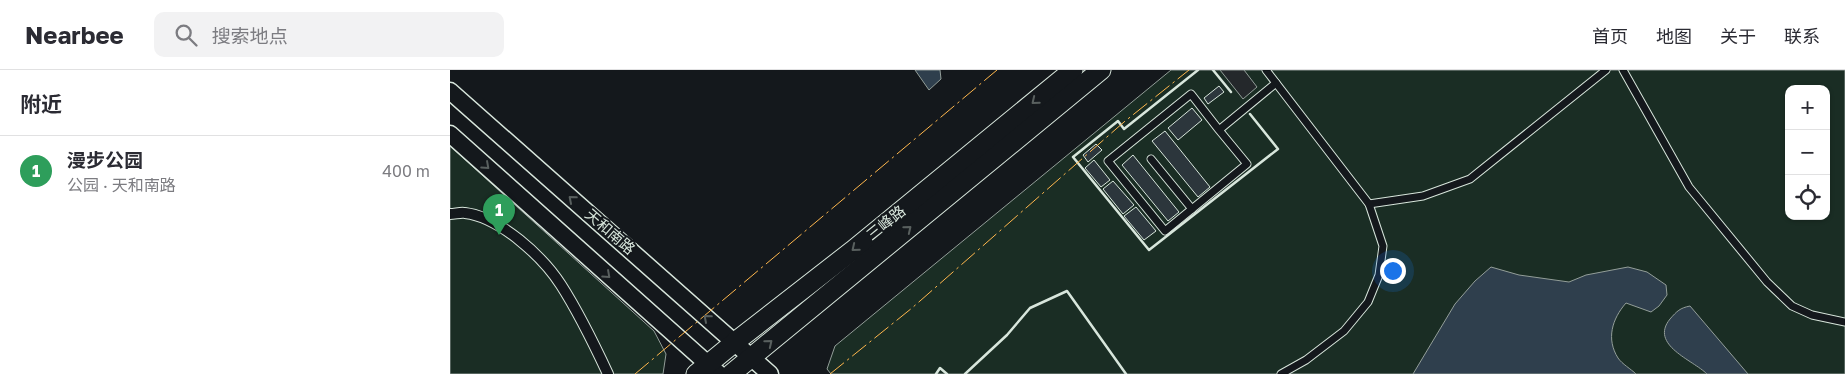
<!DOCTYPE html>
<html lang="zh">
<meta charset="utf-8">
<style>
body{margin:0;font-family:"Golos Text","Noto Sans SC",sans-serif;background:#f2f2f3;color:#2b2b33}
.controls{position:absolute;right:15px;top:15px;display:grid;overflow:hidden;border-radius:10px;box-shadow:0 1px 4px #0004}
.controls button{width:45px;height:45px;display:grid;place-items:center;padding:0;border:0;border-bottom:1px solid #e1e1e2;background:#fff;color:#2b2b33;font:25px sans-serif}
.you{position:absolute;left:942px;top:200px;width:18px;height:18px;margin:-12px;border:4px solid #fff;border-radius:50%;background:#1a73e8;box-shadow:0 0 0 8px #1a73e833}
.badge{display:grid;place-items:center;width:32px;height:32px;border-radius:50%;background:#b45309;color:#fff;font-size:16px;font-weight:700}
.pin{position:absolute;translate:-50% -41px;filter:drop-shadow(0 1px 2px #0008)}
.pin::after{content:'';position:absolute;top:26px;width:18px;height:15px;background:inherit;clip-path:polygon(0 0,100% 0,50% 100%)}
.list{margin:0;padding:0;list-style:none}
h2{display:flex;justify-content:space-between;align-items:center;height:65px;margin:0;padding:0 20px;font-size:21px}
h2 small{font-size:16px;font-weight:400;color:#7c7c81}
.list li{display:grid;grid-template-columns:32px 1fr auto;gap:15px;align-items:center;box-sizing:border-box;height:70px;padding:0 20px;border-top:1px solid #e1e1e2}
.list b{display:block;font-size:19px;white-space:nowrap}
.list p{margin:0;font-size:16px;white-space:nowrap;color:#7c7c81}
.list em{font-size:16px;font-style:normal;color:#7c7c81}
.icon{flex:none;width:28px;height:28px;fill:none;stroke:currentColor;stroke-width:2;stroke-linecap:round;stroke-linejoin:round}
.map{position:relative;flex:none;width:1395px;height:304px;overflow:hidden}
header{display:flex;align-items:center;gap:30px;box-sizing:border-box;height:70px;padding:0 25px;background:#fff;border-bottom:1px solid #e1e1e2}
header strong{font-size:24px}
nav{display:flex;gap:28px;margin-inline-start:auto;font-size:18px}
.search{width:350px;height:45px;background:#f2f2f3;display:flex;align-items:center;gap:12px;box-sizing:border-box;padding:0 18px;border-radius:10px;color:#7c7c81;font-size:19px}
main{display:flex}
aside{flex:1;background:#fff}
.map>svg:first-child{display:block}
.green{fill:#1a2d24;stroke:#939e99;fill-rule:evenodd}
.parking{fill:#24282b;stroke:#939e99}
.water{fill:#2f3f4d;stroke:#939e99}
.building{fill:#2c363c;stroke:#d8e6dc}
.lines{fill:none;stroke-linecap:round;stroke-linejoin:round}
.service-casing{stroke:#d8e6dc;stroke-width:9}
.pedestrian-casing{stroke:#d8e6dc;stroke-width:12}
.tertiary-casing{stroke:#d8e6dc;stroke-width:19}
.secondary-casing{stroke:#d8e6dc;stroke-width:21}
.service{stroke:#14181c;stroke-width:7}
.pedestrian{stroke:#14181c;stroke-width:10}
.tertiary{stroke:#14181c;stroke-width:16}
.secondary{stroke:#14181c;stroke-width:19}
.wall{stroke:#d8e6dc;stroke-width:2.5}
.power{stroke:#ffb74d;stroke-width:1;stroke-dasharray:18 4 2.5 4;stroke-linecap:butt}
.oneway{stroke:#59605f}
.labels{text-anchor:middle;stroke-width:4;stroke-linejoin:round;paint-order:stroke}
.street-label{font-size:15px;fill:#d8e6dc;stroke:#14181c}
</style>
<header>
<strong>Nearbee</strong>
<div class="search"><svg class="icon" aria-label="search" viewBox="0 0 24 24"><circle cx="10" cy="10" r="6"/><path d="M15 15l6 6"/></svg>搜索地点</div>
<nav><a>首页</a><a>地图</a><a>关于</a><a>联系</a></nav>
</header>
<main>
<aside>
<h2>附近<small></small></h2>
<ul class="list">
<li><span class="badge" style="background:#2e9e5b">1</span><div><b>漫步公园</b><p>公园 · 天和南路</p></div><em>400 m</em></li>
</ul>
</aside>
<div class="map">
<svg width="1395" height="304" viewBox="0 0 1395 304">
<rect width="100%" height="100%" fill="#14181c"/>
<g class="green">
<path d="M721,0H1395V304H381L377,299L385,276ZM1339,19H1376V146H1339Z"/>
<polygon points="0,76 204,261 216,284 213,304 0,304"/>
</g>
<polygon class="parking" points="770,0 794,0 807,17 793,29"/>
<g class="water">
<polygon points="465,0 490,0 491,9 479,20"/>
<path d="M1041,197L1069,205L1119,212L1136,205L1178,197L1197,202L1216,215L1217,225L1209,236L1201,242L1176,233C1162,249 1156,269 1168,288C1172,294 1181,299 1186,304H963L1005,234L1025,211Z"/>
<path d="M1240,236L1298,304H1257C1243,290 1199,275 1220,249C1227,241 1230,238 1240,236Z"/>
</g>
<g class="building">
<polygon points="769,16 774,22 758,34 754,28"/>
<polygon points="742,38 752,50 728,70 718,58"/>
<polygon points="715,61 760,117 748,127 702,71"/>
<polygon points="646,74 652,80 638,92 633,85"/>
<polygon points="683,85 729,142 718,151 672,95"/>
<polygon points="644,90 660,110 651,117 635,98"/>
<polygon points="663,111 684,135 673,144 653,119"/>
<polygon points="686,137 706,161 694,170 674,146"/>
</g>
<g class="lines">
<g class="service-casing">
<g id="service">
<polyline points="816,0 919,134 933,176 929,205 918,232 894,261 856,290 831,304"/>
<polyline points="1173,0 1239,117 1317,212 1342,236 1362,245 1395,252"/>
<polyline points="769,60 797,94 715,161 658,91 741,24 769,60 826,13"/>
<polyline points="701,89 742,139"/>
<polyline points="919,134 973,126 1020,109 1156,0"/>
</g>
</g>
<g class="pedestrian-casing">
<path id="pedestrian" d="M0,144C5,144 11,142 15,143C50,147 93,187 111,215C129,243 144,274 158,304"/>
</g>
<g class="tertiary-casing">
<g id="tertiary">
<polyline points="0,21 320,304"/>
<polyline points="0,64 269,304"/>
</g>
</g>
<g class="secondary-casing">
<g id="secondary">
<polyline points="246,304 285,272 402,181 623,0"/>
<polyline points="281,304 651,0"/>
</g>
</g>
<use href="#service" class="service"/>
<use href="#pedestrian" class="pedestrian"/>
<use href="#tertiary" class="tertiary"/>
<use href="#secondary" class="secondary"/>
<g class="wall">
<polyline points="748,0 674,59 668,51 623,87 699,180 828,79 800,44"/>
<polyline points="763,0 781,22"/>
<polyline points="486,304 490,298 497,304"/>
<polyline points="515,304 557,265 580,238 617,221 676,304"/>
</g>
<g class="power">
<polyline points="185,304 547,0"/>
<polyline points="380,304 462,238 674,52 739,0"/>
</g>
</g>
<defs><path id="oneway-chevron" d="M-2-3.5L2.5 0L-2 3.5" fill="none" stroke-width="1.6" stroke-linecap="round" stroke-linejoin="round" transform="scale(1.25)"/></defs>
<g class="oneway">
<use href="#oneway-chevron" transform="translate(585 31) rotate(141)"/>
<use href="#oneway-chevron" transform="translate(36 96) rotate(42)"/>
<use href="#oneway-chevron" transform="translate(122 129) rotate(-139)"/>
<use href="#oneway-chevron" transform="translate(458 159) rotate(-39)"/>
<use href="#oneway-chevron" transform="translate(405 178) rotate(141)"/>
<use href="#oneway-chevron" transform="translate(157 205) rotate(42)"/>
<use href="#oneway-chevron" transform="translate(257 248) rotate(-139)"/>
<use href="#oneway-chevron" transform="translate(319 273) rotate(-39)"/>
</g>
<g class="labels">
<g class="street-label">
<text transform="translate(436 153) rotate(-39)" y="5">三峰路</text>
<text transform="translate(160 162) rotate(41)" y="5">天和南路</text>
</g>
</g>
</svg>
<div class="controls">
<button>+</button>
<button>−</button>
<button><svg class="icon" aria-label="locate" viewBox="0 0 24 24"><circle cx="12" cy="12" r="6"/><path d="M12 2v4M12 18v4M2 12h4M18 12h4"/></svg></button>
</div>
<div class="you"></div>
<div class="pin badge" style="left:49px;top:165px;background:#2e9e5b">1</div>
</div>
</main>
